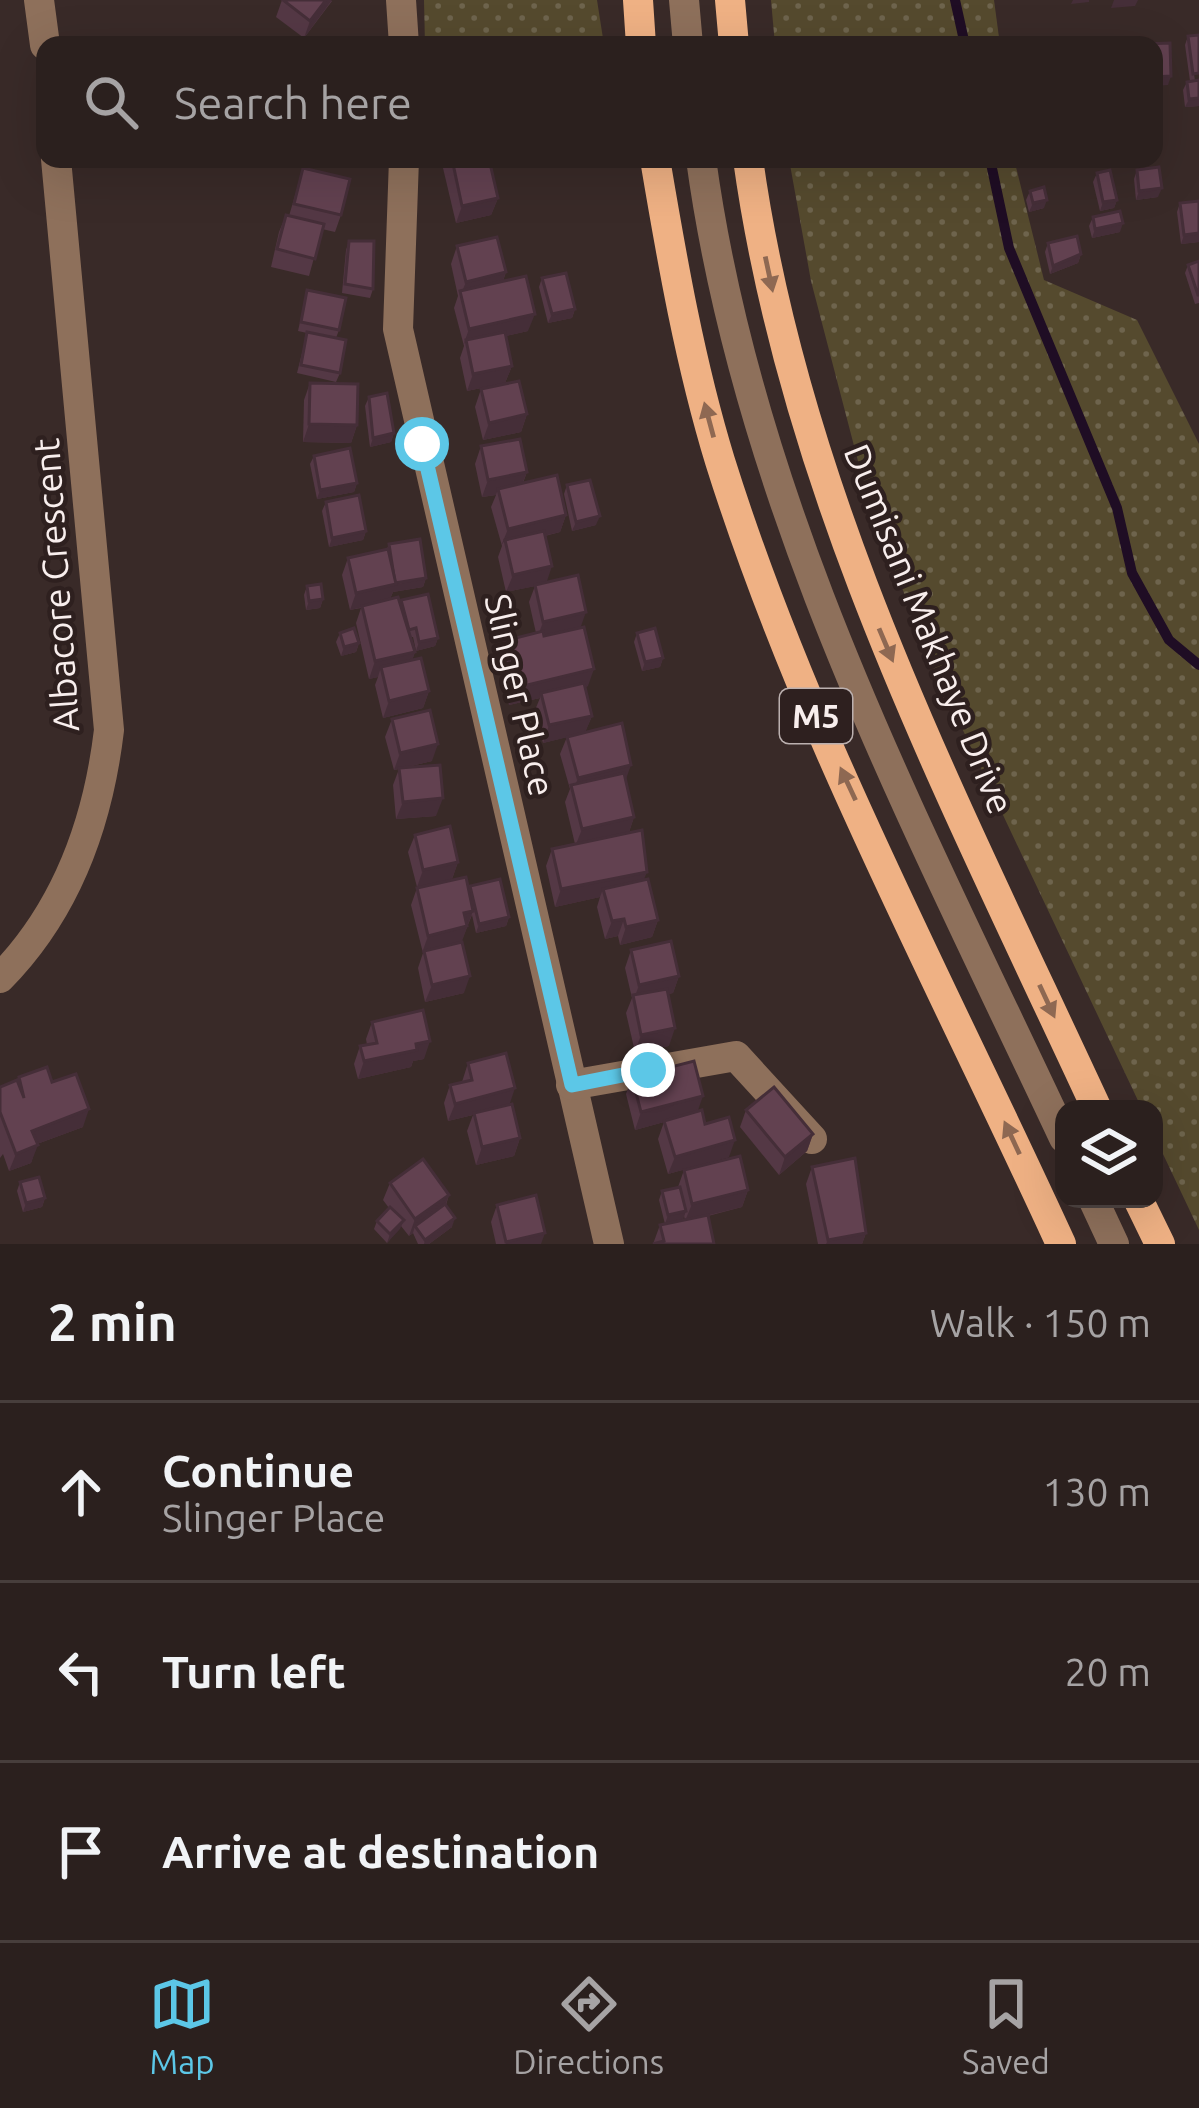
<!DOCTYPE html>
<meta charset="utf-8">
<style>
body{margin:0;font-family:Ubuntu,sans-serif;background:#372d2b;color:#f1f3f6}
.controls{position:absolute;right:36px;bottom:36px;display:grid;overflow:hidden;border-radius:24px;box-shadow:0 12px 48px #0002}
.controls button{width:108px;height:108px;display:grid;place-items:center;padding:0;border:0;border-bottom:3px solid #473e3c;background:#2b201e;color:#f1f3f6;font:60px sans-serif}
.stop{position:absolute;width:36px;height:36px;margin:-27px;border:9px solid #5cc7e7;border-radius:50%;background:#fff}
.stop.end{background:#5cc7e7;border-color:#fff;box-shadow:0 3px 12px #0008}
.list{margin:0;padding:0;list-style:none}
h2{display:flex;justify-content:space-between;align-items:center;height:156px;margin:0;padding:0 48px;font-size:51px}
h2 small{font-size:39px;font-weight:400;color:#a6a3a4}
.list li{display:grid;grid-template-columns:78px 1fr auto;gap:36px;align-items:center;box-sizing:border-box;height:180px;padding:0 48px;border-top:3px solid #473e3c}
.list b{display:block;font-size:45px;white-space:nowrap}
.list p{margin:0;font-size:39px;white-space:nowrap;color:#a6a3a4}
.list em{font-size:39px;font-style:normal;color:#a6a3a4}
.icon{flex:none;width:66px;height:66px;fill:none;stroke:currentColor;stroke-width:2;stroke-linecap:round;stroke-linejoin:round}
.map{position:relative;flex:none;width:1199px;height:1244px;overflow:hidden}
.search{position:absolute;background:#2b201e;box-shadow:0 12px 48px #0002;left:36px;right:36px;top:36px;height:132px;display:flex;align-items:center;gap:30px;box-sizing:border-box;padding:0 42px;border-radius:24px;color:#a6a3a4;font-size:45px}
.sheet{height:696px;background:#2b201e}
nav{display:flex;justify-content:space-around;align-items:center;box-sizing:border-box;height:168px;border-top:3px solid #473e3c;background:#2b201e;font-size:33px;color:#a6a3a4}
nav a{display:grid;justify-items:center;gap:6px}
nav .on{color:#5cc7e7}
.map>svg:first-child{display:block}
.grass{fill:url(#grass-dots)}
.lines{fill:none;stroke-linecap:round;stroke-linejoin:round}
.stream{stroke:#1f0d24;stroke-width:10}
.minor{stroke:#8e705b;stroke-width:30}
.major{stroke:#efb184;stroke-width:30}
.wall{fill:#543845}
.shaded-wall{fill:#452e38}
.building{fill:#624150;stroke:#452e38;stroke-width:3}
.oneway{fill:#8e6852}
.route{stroke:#5cc7e7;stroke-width:15}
.labels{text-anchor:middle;stroke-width:9;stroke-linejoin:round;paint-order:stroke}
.shield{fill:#2e201f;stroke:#bbb0af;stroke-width:3}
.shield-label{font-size:33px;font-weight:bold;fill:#f8eeed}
.street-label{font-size:36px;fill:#f8eeed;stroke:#2e201f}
</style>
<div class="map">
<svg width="1199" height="1244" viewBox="0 0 1199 1244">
<defs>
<pattern id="grass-dots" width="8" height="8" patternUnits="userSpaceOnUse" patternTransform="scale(3)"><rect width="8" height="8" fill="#554a2e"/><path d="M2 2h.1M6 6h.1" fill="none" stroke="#6e644d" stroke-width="1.8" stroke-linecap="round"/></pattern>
</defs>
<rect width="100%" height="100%" fill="#392a28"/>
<g class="grass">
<polygon points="424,0 597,0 604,45 425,45"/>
<polygon points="771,0 994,0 1000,45 775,45"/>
<polygon points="789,159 1014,159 1044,280 1137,320 1199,444 1199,1230 1154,1135 1154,1109 1142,1109 934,669 870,507 811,281"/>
</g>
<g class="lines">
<g class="stream">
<polyline points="955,0 965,45"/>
<polyline points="990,159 1009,248 1117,508 1132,573 1169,640 1199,665"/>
</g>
<g class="minor">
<polyline points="39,0 45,45"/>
<polyline points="401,0 404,45"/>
<polyline points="684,0 688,45"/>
<polyline points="404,159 398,329 609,1244"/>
<path d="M701,159C749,510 916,822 1064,1138"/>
<path d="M0,978C67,910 98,823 109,730L56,159"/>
<polyline points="571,1085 736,1056 812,1139"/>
<polyline points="1093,1199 1114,1244"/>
</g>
<g class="major">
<polyline points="638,0 641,45"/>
<polyline points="730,0 734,45"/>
<path d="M655,159C672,260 690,363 720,461C805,732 943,986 1061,1244"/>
<path d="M748,159C795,498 955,802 1097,1109"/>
<polyline points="1138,1199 1160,1244"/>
</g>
</g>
<g class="wall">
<polygon points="282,0 332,1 304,38 276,17"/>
<polygon points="1188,36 1199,106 1185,107 1183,90 1187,82 1190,81 1185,45"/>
<polygon points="447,159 489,159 498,198 491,215 456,223 443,168"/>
<polygon points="303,168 341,215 335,232 322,229 309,276 271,267 279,232 286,215 289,216"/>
<polygon points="1137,170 1158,197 1136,200 1134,179"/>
<polygon points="1097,173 1117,200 1114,208 1100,211 1093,182"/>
<polygon points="1030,191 1044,208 1029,212 1026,200"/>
<polygon points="1199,201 1199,242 1181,244 1177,212 1180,203"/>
<polygon points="1093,217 1120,232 1092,238 1089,226"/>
<polygon points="349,241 373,289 370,298 342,293 346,250"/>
<polygon points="1048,243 1081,254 1078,263 1050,274 1045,252"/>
<polygon points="457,246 506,272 503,281 528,331 506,336 512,366 505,383 467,391 460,358 464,346 454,308 458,296 451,264"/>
<polygon points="1199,261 1199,303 1195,304 1185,273 1188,265"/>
<polygon points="542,278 575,309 572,318 548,323 539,287"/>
<polygon points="307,290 339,330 336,338 340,373 336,382 297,373 307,333 298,331"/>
<polygon points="310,383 357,425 351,443 303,442 304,400"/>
<polygon points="481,389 527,414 521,432 483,440 475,407"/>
<polygon points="369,397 394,433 391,442 370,447 365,406"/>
<polygon points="481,446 527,472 523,483 566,515 560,532 545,536 546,583 580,627 588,686 585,687 592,716 585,732 626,780 634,817 629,832 658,920 652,937 620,945 618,936 605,939 597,907 600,897 555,907 546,866 552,849 575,844 565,802 570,789 560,754 567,737 543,743 535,710 540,698 509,705 497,659 504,641 536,633 529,602 535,586 506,592 498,557 502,546 491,507 496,495 482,497 475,464"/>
<polygon points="314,456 357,483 354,492 317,499 310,464"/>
<polygon points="567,485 596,525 572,531 564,494"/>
<polygon points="326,502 366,531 363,540 329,547 322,511"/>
<polygon points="389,544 426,578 423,587 393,592 390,599 400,604 401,600 438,638 435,646 416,651 413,637 410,637 415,652 412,660 429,691 423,708 383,718 375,685 378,677 369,679 356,623 361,608 350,610 342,575 348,558 387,549"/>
<polygon points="307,586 323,599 320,608 306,610 304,595"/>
<polygon points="340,633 359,643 356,652 341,656 336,642"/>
<polygon points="637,633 663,658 660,667 642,671 634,642"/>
<polygon points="392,719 432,761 407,767 436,816 396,819 393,785 399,769 394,770 385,737"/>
<polygon points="415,835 458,862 452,879 417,887 408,852"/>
<polygon points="470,886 509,917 506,926 476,933 472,915 461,942 464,993 425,1002 418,968 423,953 411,905 417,888 469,890"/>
<polygon points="631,950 679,976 673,993 668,994 669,1046 635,1052 626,1013 632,998 625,968"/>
<polygon points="372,1022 424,1059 413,1061 411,1067 358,1079 354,1064 360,1046 367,1045 366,1039"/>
<polygon points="468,1063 509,1105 520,1138 514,1156 476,1165 467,1131 473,1115 448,1121 444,1103 450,1085 462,1082"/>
<polygon points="19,1077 52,1082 83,1127 37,1144 31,1163 9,1171 3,1154 0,1158 0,1087 17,1080"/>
<polygon points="632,1077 698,1111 729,1157 668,1174 658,1139 664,1122 635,1130 626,1094"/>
<polygon points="746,1110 813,1134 807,1151 779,1175 740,1127"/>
<polygon points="812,1167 866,1233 862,1244 818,1244 806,1184"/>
<polygon points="684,1170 748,1190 742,1207 708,1216 714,1244 653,1244 660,1225 685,1220 684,1216 665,1224 659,1200 662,1191 678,1187"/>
<polygon points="20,1182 45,1198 42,1207 23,1212 17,1191"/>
<polygon points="390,1183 449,1195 446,1205 452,1227 429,1244 418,1244 413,1233 409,1236 401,1226 387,1243 374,1229 377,1221 389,1208 383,1200"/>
<polygon points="497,1205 541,1244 496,1244 491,1222"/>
</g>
<g class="shaded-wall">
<polygon points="326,0 332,0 304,38 310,21"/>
<polygon points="1073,0 1089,0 1089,2 1071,4"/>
<polygon points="1114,0 1138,0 1135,6 1111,8"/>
<polygon points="1171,76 1168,85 1154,86 1154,77"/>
<polygon points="1199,98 1199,106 1185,107 1189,99"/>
<polygon points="1162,188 1158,197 1136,200 1139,191"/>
<polygon points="498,198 491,215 456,223 462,206"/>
<polygon points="1047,200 1044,208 1029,212 1033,203"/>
<polygon points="1117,200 1114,208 1100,211 1103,202"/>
<polygon points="1123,223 1120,232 1092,238 1095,229"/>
<polygon points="1199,233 1199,242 1181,244 1184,235"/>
<polygon points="1081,254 1078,263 1050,274 1053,266"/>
<polygon points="506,272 500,289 461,294 466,282"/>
<polygon points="575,309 572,318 548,323 552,314"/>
<polygon points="535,314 528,331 467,345 466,340 463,346 469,329"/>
<polygon points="512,366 505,383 467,391 473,374"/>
<polygon points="527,414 521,432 483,440 489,423"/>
<polygon points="309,424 357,425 351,443 303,442"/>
<polygon points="394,433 391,442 370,447 373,438"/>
<polygon points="527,472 520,489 498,489 496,495 482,497 488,480"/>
<polygon points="357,483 354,492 317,499 320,490"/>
<polygon points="566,515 560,532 506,545 505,540 501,546 508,529"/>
<polygon points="600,516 596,525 572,531 576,522"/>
<polygon points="366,531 363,540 329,547 332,538"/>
<polygon points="552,566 546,584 506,592 513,575"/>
<polygon points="426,578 423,587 393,592 389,601 350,610 356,593"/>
<polygon points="323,599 320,608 306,610 309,601"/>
<polygon points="586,612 580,629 537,639 543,622"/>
<polygon points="438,638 435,646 416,651 419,642"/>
<polygon points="359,643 356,652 341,656 344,647"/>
<polygon points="415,652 409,670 381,667 378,677 369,679 375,661"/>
<polygon points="663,658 660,667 642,671 645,662"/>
<polygon points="594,669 588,686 542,697 541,693 540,698 509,705 515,688"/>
<polygon points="429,691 423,708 383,718 389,701"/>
<polygon points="592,716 585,733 543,743 549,725"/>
<polygon points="438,744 432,761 394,770 400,753"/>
<polygon points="631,765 625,782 573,791 578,778"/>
<polygon points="443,798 436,816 396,819 403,802"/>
<polygon points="634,817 628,835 575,847 582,829"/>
<polygon points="458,862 452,879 417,887 423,870"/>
<polygon points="647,872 640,889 603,889 600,897 555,907 561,889"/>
<polygon points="473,911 461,944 422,953 428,936 464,913"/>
<polygon points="509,917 506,926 476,933 479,924"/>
<polygon points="624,919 618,936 605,939 612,921"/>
<polygon points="658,920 652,937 620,945 626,927"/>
<polygon points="470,976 464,993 425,1002 432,985"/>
<polygon points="679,976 673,993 633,1002 639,985"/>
<polygon points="675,1028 669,1046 635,1052 641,1035"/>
<polygon points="430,1041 424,1059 413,1061 411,1067 358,1079 364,1061"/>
<polygon points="515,1088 509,1106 448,1121 455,1104"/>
<polygon points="703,1096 697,1113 635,1130 641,1112"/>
<polygon points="89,1109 83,1127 26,1148 32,1131"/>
<polygon points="813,1134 807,1151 779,1175 785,1157"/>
<polygon points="520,1138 514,1156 476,1165 482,1147"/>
<polygon points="735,1140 729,1157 668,1174 675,1157"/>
<polygon points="38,1145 31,1163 9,1171 16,1154"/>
<polygon points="748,1190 742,1207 685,1221 692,1204"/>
<polygon points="449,1195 443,1212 415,1226 413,1233 409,1236 415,1219"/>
<polygon points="45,1198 42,1207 23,1212 26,1203"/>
<polygon points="686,1211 683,1220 665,1224 668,1215"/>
<polygon points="455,1218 452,1227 429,1244 424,1244 425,1240"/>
<polygon points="404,1220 400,1229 387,1243 390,1234"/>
<polygon points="545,1233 541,1244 506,1244 506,1242"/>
<polygon points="866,1233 862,1244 826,1244 828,1240"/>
</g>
<g class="building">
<polygon points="283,0 326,0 310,21"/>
<polygon points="1199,35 1199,73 1193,74 1188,36"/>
<polygon points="248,39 255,45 238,45"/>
<polygon points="1170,43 1171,76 1154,77 1154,45 1143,44"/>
<polygon points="1199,80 1199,98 1189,99 1187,82"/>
<polygon points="452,159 489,159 498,198 462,206"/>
<polygon points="1159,167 1162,188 1139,191 1137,170"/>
<polygon points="303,168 350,179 341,215 294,204"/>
<polygon points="1110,170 1117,200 1103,202 1097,173"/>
<polygon points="1044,187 1047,200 1033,203 1030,191"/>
<polygon points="1199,201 1199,233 1184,235 1180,203"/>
<polygon points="1120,211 1123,223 1095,229 1093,217"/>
<polygon points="286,215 324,224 315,259 277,249"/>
<polygon points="1077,236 1081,254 1053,266 1048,243"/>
<polygon points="497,237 506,272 466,282 457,246"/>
<polygon points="349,241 374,241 373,289 345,284"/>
<polygon points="1199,261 1199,295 1198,295 1188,265"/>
<polygon points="566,273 575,309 552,314 542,278"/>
<polygon points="526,276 535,314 469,329 460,291"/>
<polygon points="307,290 346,298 339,330 301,322"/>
<polygon points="307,332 346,340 340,373 301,365"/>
<polygon points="505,332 512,366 473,374 466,340"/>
<polygon points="519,381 527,414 489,423 481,389"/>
<polygon points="310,383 358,384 357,425 309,424"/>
<polygon points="387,393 394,433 373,438 369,397"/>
<polygon points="520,439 527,472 488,480 481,446"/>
<polygon points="350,448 357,483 320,490 314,456"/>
<polygon points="557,475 566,515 508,529 498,489"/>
<polygon points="590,480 600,516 576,522 567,485"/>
<polygon points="359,495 366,531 332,538 326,502"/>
<polygon points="544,531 552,566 513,575 505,540"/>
<polygon points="420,539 426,578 395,583 389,544"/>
<polygon points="388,549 396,584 356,593 348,558"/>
<polygon points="578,575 586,612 543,622 535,585"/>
<polygon points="321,584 323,599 309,601 307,586"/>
<polygon points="428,594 438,638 419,642 416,628 409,630 401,600"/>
<polygon points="398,597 415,652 375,661 362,606"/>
<polygon points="584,627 594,669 515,688 504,641 543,631 544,636"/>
<polygon points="354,628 359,643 344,647 340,633"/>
<polygon points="655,628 663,658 645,662 637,633"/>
<polygon points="421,658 429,691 389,701 381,667"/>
<polygon points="584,683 592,716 549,725 541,693"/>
<polygon points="430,710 438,744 400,753 392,719"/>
<polygon points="622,723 631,765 578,778 567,737"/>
<polygon points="440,765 443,798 403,802 399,768"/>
<polygon points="624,773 634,817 582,829 571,785"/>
<polygon points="450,826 458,862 423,870 415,835"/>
<polygon points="642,830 647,872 561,889 552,849"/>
<polygon points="466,877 473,911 464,913 467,926 428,936 417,888"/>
<polygon points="500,879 509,917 479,924 470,886"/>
<polygon points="648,879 658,920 626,927 624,919 612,921 603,889"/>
<polygon points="671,941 679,976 639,985 631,950"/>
<polygon points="462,942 470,976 432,985 424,951"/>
<polygon points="667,989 675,1028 641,1035 633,995"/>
<polygon points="423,1010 430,1041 416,1044 417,1050 364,1061 360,1046 377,1043 372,1022"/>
<polygon points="506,1053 515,1088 455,1104 450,1085 472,1080 468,1063"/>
<polygon points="694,1061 703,1096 641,1112 632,1077"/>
<polygon points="47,1067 52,1082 76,1074 89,1109 32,1131 38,1145 16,1154 0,1112 0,1087 17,1080 24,1098 19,1077"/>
<polygon points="774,1087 813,1134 785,1157 746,1110"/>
<polygon points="512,1104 520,1138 482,1147 474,1113"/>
<polygon points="702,1110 705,1124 729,1117 735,1140 675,1157 664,1121"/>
<polygon points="740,1156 748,1190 692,1204 684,1170"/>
<polygon points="855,1158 866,1233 828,1240 812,1167"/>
<polygon points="423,1159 449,1195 415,1219 390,1183"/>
<polygon points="39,1177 45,1198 26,1203 20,1182"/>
<polygon points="680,1187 686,1211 668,1215 662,1191"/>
<polygon points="536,1195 545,1233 506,1242 497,1205"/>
<polygon points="445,1204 455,1218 425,1240 415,1226"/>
<polygon points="390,1207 404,1220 390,1234 377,1221"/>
<polygon points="708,1215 714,1244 653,1244 664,1241 660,1225"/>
</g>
<defs><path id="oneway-solid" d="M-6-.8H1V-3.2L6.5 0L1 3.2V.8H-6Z" transform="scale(3)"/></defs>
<g class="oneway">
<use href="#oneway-solid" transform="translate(769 274) rotate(78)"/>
<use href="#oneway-solid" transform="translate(709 420) rotate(-105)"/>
<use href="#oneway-solid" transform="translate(886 645) rotate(67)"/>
<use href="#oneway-solid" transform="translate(848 784) rotate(-115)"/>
<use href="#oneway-solid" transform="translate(1047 1001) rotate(65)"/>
<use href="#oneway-solid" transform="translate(1012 1138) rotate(-115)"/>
</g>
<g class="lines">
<polyline class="route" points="422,444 572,1085 648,1070"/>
</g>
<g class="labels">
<rect class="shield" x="780" y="689" width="72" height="54" rx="9"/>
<g class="shield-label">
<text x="816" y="728">M5</text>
</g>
<g class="street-label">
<text transform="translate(56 585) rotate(-94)" y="13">Albacore Crescent</text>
<text transform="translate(929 629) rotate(68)" y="13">Dumisani Makhaye Drive</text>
<text transform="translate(520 695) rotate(77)" y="13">Slinger Place</text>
</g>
</g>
</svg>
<div class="controls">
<button><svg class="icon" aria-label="layers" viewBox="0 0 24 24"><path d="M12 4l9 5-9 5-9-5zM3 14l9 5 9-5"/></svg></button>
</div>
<div class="stop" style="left:422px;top:444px"></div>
<div class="stop end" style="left:648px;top:1070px"></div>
<div class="search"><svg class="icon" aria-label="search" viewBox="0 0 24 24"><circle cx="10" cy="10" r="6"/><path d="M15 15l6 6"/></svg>Search here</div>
</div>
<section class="sheet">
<h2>2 min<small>Walk · 150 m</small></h2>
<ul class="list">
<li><svg class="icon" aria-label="ahead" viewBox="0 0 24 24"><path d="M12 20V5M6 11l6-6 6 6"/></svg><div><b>Continue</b><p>Slinger Place</p></div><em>130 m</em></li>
<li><svg class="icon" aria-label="left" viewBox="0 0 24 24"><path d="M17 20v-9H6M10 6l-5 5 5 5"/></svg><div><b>Turn left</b></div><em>20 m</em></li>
<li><svg class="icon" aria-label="arrive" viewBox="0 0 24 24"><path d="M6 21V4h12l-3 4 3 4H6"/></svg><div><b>Arrive at destination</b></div></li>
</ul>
</section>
<nav>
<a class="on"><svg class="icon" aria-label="map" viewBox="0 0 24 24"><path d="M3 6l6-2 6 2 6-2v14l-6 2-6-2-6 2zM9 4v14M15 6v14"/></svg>Map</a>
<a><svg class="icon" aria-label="directions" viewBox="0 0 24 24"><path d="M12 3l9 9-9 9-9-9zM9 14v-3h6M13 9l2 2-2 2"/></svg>Directions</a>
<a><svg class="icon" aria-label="saved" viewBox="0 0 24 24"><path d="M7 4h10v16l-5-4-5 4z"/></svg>Saved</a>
</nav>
